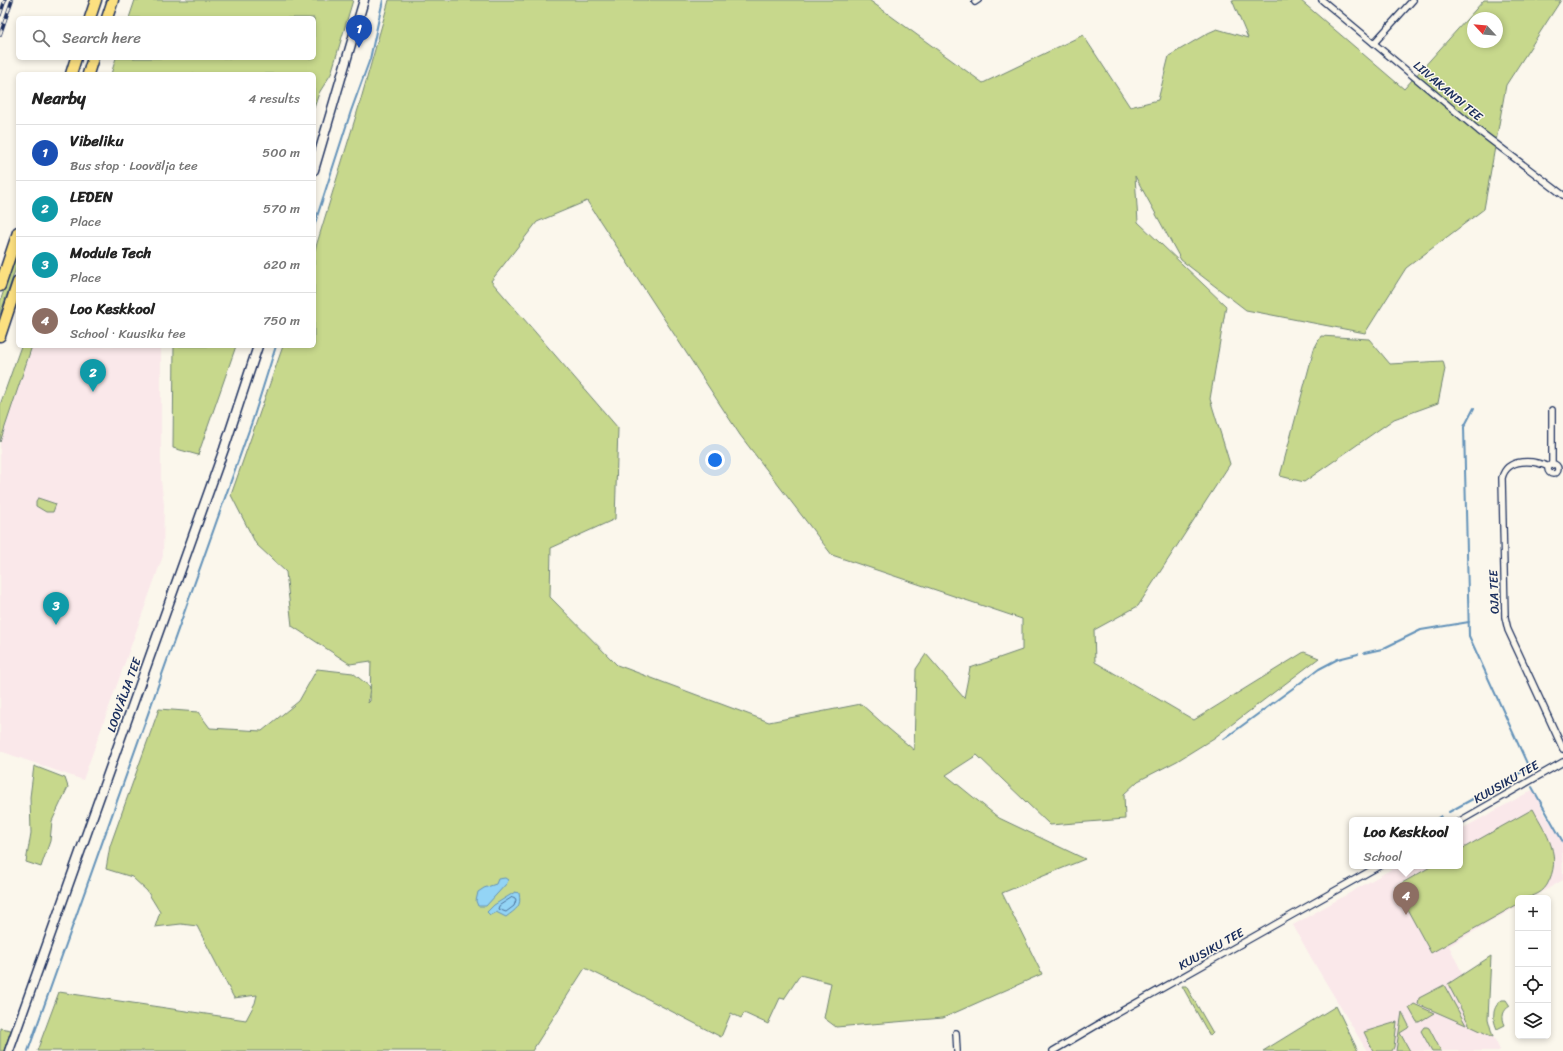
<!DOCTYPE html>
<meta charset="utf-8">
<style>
body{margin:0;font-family:Sriracha,sans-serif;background:#f6f6f6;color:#222}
.controls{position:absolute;right:12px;bottom:12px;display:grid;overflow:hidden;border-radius:6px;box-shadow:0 2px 6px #0003}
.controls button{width:36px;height:36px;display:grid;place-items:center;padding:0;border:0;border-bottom:1px solid #e0e0e0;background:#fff;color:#222;font:20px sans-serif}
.compass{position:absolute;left:1467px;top:12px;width:36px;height:36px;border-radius:50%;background:#fff;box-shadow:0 2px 6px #0003;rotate:296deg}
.you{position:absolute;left:715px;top:460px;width:14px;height:14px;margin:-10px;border:3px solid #fff;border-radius:50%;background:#1a73e8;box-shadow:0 0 0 6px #1a73e833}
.badge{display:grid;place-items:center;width:26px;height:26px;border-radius:50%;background:#0f766e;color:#fff;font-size:13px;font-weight:700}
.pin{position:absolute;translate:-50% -33px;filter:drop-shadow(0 1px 2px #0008)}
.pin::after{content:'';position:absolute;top:21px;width:14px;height:12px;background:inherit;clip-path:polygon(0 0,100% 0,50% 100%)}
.popup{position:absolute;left:1349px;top:817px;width:114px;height:52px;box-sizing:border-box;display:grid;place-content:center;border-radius:6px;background:#fff;filter:drop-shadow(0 1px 3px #0005);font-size:13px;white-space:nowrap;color:#767676}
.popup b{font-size:15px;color:#222}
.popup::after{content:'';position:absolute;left:50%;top:100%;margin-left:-8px;border:8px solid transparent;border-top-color:#fff}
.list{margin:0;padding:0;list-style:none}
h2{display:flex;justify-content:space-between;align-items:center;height:52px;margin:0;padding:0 16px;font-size:17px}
h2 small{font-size:13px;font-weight:400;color:#767676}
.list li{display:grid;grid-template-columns:26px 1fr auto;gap:12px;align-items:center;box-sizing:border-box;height:56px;padding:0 16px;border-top:1px solid #e0e0e0}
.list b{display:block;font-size:15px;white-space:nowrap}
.list p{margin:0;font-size:13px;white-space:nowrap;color:#767676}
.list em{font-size:13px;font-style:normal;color:#767676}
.icon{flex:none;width:22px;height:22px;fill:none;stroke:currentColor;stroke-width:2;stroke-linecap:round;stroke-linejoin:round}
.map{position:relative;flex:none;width:1563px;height:1051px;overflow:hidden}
.search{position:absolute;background:#fff;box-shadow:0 2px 6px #0003;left:16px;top:16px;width:300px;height:44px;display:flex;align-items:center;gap:10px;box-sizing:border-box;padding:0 14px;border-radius:6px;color:#767676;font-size:15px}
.panel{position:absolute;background:#fff;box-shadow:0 2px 6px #0003;left:16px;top:72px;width:300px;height:276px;border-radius:6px}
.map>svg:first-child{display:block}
.built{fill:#fae8ea}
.green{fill:#c7d88c;stroke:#718475;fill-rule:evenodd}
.water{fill:#93d4f5;stroke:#6392b9}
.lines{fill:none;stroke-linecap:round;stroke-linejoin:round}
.shore{stroke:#4b719a;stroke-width:1}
.stream{stroke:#6392b9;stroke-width:2}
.street-casing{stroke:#1b2f5e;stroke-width:8}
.secondary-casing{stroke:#1b2f5e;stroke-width:11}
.highway-casing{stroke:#1b2f5e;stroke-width:13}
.street{stroke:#fbf7ec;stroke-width:5.5}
.secondary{stroke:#fbf7ec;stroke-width:8}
.highway{stroke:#fce080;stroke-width:10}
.rail-casing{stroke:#1b2f5e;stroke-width:3.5}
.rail{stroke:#fbf7ec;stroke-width:2;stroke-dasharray:6;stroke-linecap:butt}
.labels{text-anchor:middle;stroke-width:3;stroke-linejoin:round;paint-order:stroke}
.street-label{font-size:12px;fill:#1b2f5e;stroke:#fbf7ec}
</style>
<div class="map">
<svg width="1563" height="1051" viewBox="0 0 1563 1051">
<rect width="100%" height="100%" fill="#fbf7ec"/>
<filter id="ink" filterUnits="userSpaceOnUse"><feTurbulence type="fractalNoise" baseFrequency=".025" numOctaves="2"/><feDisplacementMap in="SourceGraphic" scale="8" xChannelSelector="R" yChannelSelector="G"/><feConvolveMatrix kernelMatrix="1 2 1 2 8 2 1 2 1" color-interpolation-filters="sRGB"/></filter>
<g filter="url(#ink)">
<g class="built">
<polygon points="32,346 161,346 161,481 164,504 163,556 83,780 0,751 0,442"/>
<polygon points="1534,789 1544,813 1562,839 1563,880 1532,898 1518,898 1518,906 1449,946 1500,1050 1498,1051 1367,1051 1313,961 1293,925 1397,866 1460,866 1460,830"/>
</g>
<g class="green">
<polygon points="135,0 353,0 331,74 319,93 314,108 314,74 111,74 116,58 314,58 314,18 129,18"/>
<path d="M389,0H869L983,83L1083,35L1130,107L1158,100L1169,56L1208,33L1217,29L1248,38L1232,0H1300L1404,89L1484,0H1561L1506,85L1484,209L1406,268L1365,333L1246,310L1181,260L1135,176L1138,222L1226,306L1210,399L1230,464L1138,606L1094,630L1095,662L1194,720L1304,652L1319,658L1214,738L1177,761L1138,781L1124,794L1125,819L1050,825L977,755L946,775L999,818L1085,859L1002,893L1042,974L943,1018L836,1027L824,1018L831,983L800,975L784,999L780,998L768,1024L744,1013L741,1018L731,1013L721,1037L644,997L585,968L532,1051H37L59,992L246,1020L255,1003L257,995L234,998L197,926L181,924L155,927L160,912L147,891L132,877L106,869L110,846L159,709L198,712L210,728L262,731L299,701L317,669L353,673L370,687L368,703L370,701L371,661L350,664L292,626L286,572L256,544L231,495L283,346H314V253L359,106ZM1473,18H1497V42H1473ZM587,201L740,435L832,555L1022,619V650L970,668L964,698L926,654L916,669L914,750L889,729L861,704L769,722L617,665L550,597L551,548L615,519L618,428L491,281L537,222Z"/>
<polygon points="18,248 18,262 0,315 0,302"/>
<polygon points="1321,336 1369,339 1390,364 1443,361 1445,369 1438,403 1394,419 1304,482 1280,476 1314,349"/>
<polygon points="21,346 32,346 0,442 0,405"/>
<polygon points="174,346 236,346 198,455 173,448"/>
<polygon points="38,498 56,504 53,512 46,512 36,506 36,501"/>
<polygon points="34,766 65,778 68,787 52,821 50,841 41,867 26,862 31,833 30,797"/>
<path d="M1533,809C1547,835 1563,856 1547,885C1541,895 1529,898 1518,898V904L1431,953L1395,887L1432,866H1460V850Z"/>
<polygon points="1491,956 1488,1019 1493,1037 1470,1026 1448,984"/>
<polygon points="1444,985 1466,1025 1418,1004 1419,998"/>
<polygon points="1182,986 1186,986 1213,1033 1210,1036"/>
<path d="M1502,1000H1506L1510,1006C1503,1010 1501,1017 1505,1025L1497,1029C1492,1018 1492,1007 1502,1000Z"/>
<polygon points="1414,1004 1434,1013 1419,1022 1417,1022 1409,1008"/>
<polygon points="1336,1006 1358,1051 1263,1051"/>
<polygon points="1402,1012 1409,1026 1408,1028 1400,1033 1410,1051 1396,1051"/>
<polygon points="1397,1022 1394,1047 1392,1051 1373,1051 1364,1032"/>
<polygon points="1424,1027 1427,1027 1429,1028 1441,1051 1432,1051 1421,1031"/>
<polygon points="0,1028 11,1030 4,1051 0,1051"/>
</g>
<g class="water">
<polygon points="505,878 508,880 507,883 486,906 478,906 476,901 478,892 484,888 496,884 498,879"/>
<path d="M515,892L519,893C522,907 516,909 506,917L496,912L490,915L487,912L494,905Z"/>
</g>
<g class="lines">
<polygon class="shore" points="513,897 515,898 516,900 514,906 506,912 498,909 499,906"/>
<g class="stream">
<polyline points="314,226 351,111 370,59 383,0"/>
<polyline points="1474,408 1464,427 1469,636 1530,770"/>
<polyline points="1364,653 1382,649 1421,630 1469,622"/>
<polyline points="1224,739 1319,669 1338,659 1358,654"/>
<polyline points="1532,787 1563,842"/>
<polyline points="1449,812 1529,768"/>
<polyline points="1435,820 1441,816"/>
<polyline points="28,1051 253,419 276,346"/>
</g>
<g class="street-casing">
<g id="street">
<polyline points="1322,0 1479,131 1563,195"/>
<polyline points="975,2 978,0"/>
<polyline points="1374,43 1413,0"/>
<polyline points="1552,410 1552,465"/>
<circle cx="1553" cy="469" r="5"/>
<path d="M1549,467C1534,460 1507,457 1502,478L1505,617L1508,630L1563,749"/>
<polyline points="1460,821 1563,762"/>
<polyline points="956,1033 957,1051"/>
<polyline points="1053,1051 1104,1021 1379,866"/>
</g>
</g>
<g class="secondary-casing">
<g id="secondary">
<polyline points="314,170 364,0"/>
<polyline points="9,1051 224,449 258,346"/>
</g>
</g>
<g class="highway-casing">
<g id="highway">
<polyline points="90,18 96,0"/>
<polyline points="107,18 113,0"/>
<polyline points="71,74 76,58"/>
<polyline points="88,74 93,58"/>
<polyline points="0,286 18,232"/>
<polyline points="0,336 18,282"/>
</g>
</g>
<use href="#street" class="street"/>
<use href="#secondary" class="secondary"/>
<use href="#highway" class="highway"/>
<g class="rail-casing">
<g id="rail">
<polyline points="0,15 5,0"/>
<polyline points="0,35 12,0"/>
</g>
</g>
<use href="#rail" class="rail"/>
</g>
</g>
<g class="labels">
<g class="street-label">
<text transform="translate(1448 91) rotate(40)" y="4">LIIVAKANDI TEE</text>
<text transform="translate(1494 592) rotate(-92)" y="4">OJA TEE</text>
<text transform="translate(124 695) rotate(-70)" y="4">LOOVÄLJA TEE</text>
<text transform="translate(1506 782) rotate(-30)" y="4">KUUSIKU TEE</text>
<text transform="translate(1211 949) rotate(-29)" y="4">KUUSIKU TEE</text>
</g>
</g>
</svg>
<div class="controls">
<button>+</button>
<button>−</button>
<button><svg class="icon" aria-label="locate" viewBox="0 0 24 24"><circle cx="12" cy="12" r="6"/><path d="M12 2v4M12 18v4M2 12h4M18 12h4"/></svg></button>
<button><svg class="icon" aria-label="layers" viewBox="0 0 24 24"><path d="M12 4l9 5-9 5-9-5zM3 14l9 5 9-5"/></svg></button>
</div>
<svg class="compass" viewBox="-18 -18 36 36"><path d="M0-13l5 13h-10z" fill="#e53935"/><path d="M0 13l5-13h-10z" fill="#767676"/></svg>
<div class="you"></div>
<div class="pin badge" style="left:359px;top:48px;background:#1a4fb4">1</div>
<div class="pin badge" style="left:93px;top:392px;background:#0f9aa8">2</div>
<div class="pin badge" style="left:56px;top:625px;background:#0f9aa8">3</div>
<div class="pin badge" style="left:1406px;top:915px;background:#8d6e63">4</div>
<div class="popup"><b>Loo Keskkool</b>School</div>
<div class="search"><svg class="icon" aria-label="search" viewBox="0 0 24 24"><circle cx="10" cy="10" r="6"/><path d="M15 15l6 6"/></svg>Search here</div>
<section class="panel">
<h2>Nearby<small>4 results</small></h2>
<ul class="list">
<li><span class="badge" style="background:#1a4fb4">1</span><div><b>Vibeliku</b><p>Bus stop · Loovälja tee</p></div><em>500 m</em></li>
<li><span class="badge" style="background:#0f9aa8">2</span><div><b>LEDEN</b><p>Place</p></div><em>570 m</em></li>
<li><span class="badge" style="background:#0f9aa8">3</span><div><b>Module Tech</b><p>Place</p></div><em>620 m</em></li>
<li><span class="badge" style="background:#8d6e63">4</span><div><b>Loo Keskkool</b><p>School · Kuusiku tee</p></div><em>750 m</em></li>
</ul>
</section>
</div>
